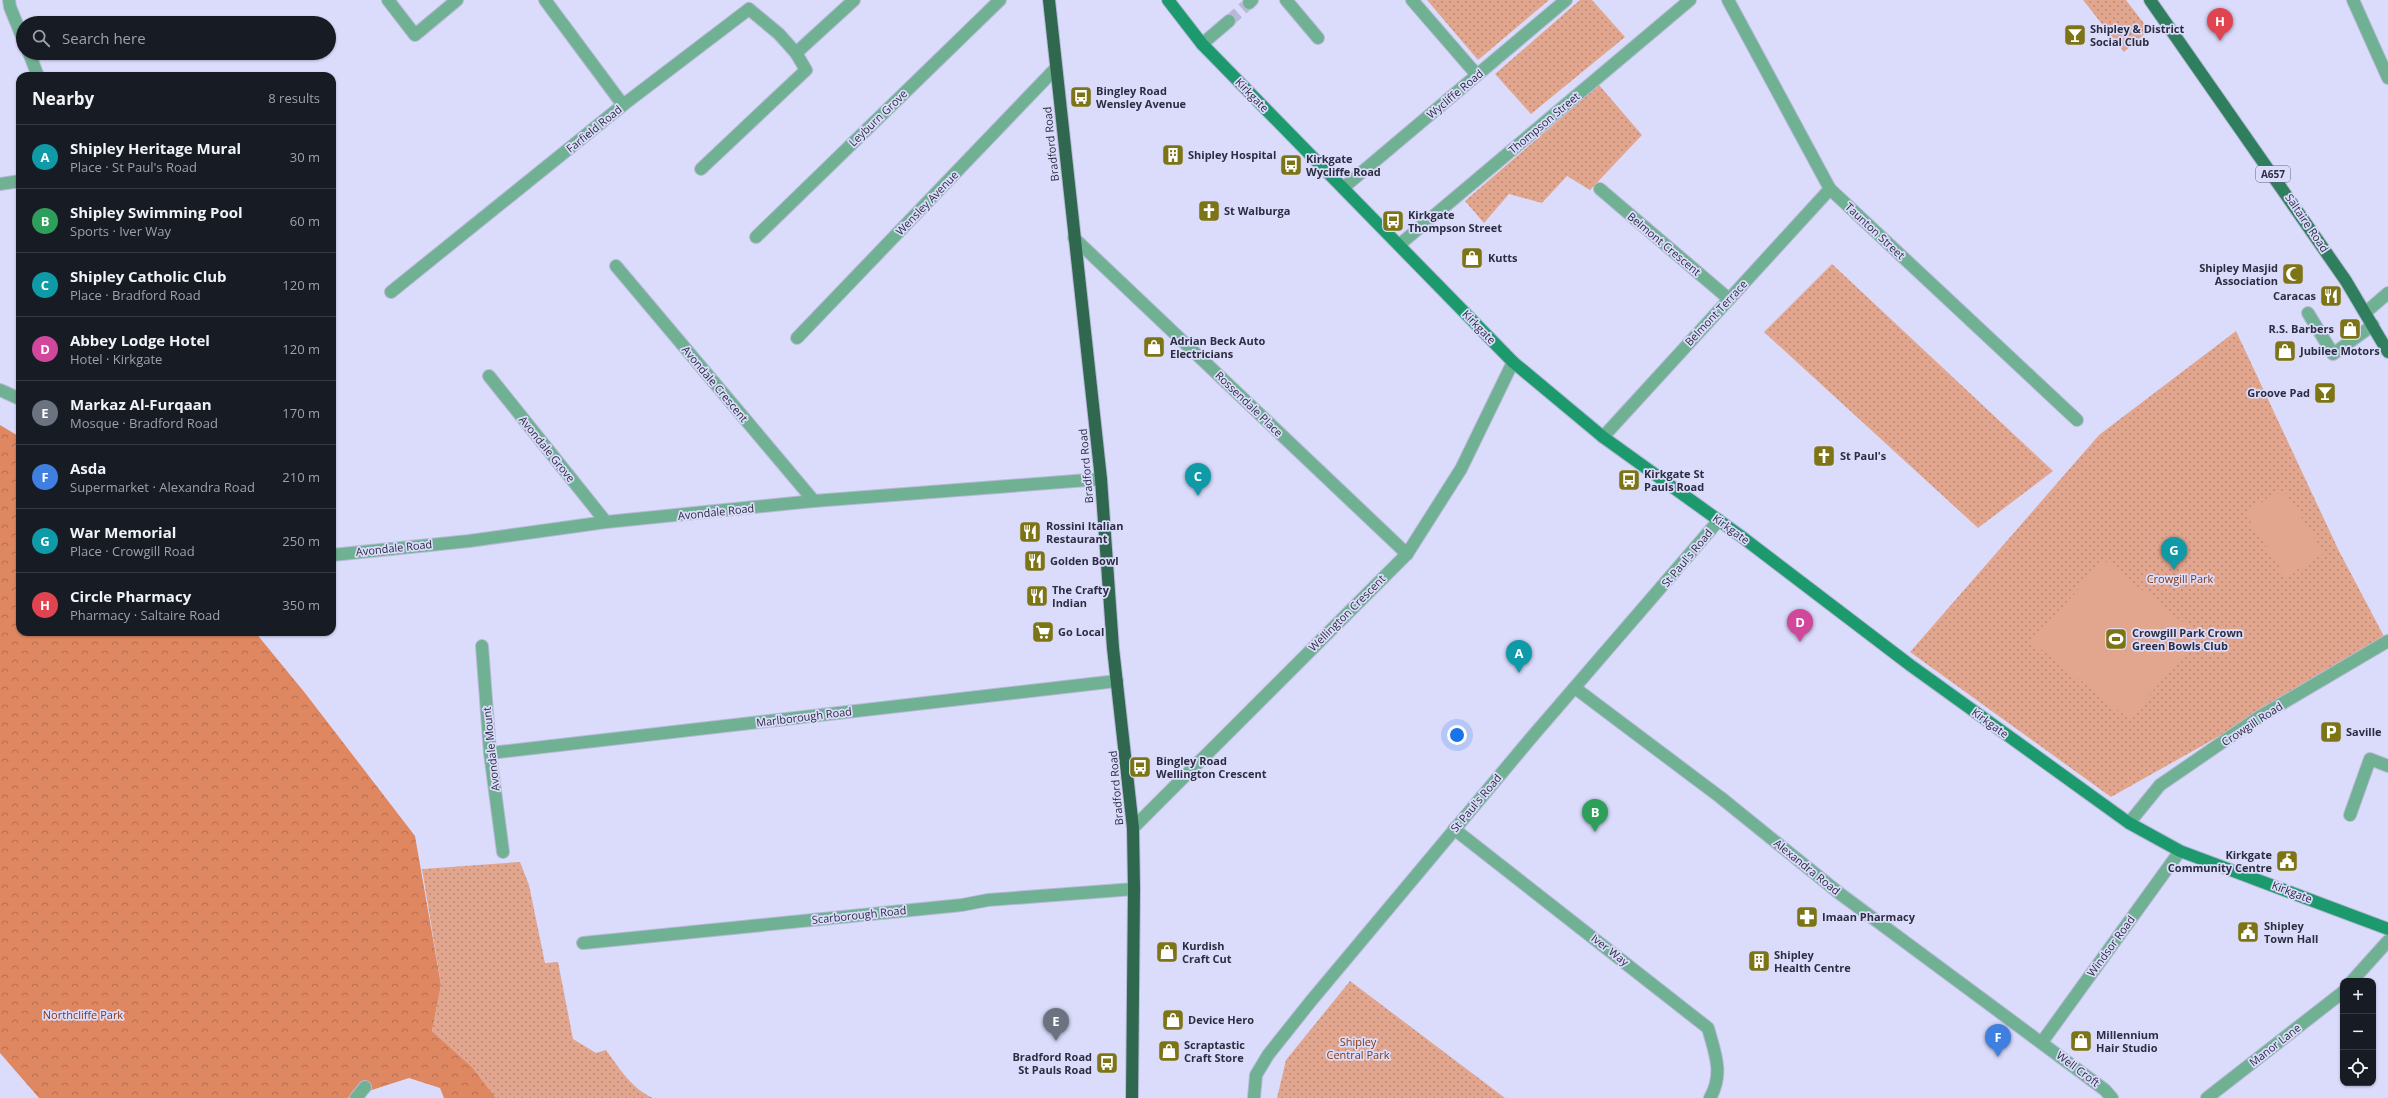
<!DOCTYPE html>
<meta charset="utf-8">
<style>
body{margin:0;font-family:"Open Sans",sans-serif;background:#20242c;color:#f1f3f6}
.controls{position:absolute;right:12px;bottom:12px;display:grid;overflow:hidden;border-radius:8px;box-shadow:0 1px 3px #0004}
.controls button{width:36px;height:36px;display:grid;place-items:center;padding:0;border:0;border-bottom:1px solid #363941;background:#171b24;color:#f1f3f6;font:20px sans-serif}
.you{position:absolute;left:1457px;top:735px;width:14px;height:14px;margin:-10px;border:3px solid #fff;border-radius:50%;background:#1a73e8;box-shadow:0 0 0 6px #1a73e833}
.badge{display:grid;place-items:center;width:26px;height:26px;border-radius:50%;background:#7c3aed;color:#fff;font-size:13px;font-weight:700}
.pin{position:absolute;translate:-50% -33px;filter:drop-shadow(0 1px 2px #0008)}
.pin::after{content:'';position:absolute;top:21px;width:14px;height:12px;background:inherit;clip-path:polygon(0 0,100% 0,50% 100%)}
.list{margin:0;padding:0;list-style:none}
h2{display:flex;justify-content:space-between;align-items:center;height:52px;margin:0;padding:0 16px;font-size:17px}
h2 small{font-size:13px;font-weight:400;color:#9ea1a6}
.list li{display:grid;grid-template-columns:26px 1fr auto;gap:12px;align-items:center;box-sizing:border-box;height:64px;padding:0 16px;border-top:1px solid #363941}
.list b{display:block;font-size:15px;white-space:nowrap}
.list p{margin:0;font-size:13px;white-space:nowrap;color:#9ea1a6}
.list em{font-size:13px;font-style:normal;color:#9ea1a6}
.icon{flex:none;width:22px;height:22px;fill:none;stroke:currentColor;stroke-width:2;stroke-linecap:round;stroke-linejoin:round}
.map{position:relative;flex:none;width:2388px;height:1098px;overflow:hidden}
.search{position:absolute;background:#171b24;box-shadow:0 1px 3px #0004;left:16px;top:16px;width:320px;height:44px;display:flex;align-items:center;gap:10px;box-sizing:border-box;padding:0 14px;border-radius:22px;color:#9ea1a6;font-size:15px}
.panel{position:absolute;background:#171b24;box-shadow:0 1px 3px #0004;left:16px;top:72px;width:320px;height:564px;border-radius:12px}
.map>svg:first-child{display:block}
.green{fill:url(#green-dots)}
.forest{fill:url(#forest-crowns)}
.pitch{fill:#e2a68e}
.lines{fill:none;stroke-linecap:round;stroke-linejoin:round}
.street-tunnel{stroke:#b8b9d7;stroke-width:12;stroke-dasharray:12 6;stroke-linecap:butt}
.street-casing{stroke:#b8b9d7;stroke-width:14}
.secondary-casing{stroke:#b8b9d7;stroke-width:14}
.primary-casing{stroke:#b8b9d7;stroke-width:14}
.highway-casing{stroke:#b8b9d7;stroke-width:14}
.street{stroke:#70b193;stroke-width:12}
.secondary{stroke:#1d996e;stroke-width:12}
.primary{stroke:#2f7e5e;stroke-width:12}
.highway{stroke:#2f674f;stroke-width:12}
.labels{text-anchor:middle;stroke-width:3.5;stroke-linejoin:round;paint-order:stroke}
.shield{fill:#dbdcfc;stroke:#616279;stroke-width:1}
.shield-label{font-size:10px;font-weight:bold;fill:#2d2d41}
.poi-label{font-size:11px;font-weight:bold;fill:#2d2d41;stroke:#dbdcfc;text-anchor:start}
.street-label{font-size:11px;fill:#2d2d41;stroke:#dbdcfc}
.park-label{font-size:11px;fill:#86360c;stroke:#dbdcfc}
</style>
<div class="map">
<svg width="2388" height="1098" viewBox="0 0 2388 1098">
<defs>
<pattern id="green-dots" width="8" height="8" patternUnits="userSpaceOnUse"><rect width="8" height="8" fill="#e2a68e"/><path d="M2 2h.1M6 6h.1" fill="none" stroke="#b88876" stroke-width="1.8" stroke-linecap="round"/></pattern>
<pattern id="forest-crowns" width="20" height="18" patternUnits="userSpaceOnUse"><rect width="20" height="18" fill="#df8761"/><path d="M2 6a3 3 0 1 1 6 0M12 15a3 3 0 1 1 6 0" fill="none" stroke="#b56f52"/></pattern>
</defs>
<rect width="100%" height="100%" fill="#dbdcfc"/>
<g class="green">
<polygon points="1427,0 1549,0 1478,60"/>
<polygon points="1580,0 1592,0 1625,37 1531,114 1495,74"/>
<polygon points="2083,0 2126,0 2149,30 2124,52"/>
<polygon points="1599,85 1642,135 1590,190 1567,176 1542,203 1509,194 1484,223 1465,201"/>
<polygon points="1832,264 2053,471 1978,528 1764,332"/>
<polygon points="2236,331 2339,551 2387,642 2111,797 1910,652 2099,435"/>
<path d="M520,862L529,885L545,963L558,962L573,1039L596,1053L606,1050C619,1068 632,1089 653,1098H496L472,1067L432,1031L441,985L422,869Z"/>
<polygon points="1350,981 1505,1098 1277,1098 1286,1060"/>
</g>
<polygon class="forest" points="0,425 20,437 20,632 255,632 305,693 415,836 441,985 432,1031 472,1067 496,1098 444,1098 440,1088 409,1078 347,1098 39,1098 0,1053"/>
<g class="pitch">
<polygon points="2284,490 2324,553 2286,577 2244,512"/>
<polygon points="2104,560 2200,636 2129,719 2032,642"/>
</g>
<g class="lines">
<polyline class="street-tunnel" points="1229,21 1249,3"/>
<g class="street-casing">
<g id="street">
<polyline points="9,0 10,7 23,39"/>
<polyline points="388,0 415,35 457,0"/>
<polyline points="545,0 623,105"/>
<polyline points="1286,0 1318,38"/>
<polyline points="1412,0 1477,75"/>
<polyline points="1728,0 1830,189 2077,420"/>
<polyline points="2353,0 2388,78"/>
<polyline points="1249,3 1252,0"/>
<polyline points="1202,44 1229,21"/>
<polyline points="29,53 38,76"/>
<polyline points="701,169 806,70 796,53 854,0"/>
<polyline points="0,184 20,181"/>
<polyline points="1343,188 1566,0"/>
<polyline points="1600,189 1729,299"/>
<polyline points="756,237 1000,0"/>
<polyline points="1074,238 1407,554"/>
<polyline points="1399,245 1690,0"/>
<polyline points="616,266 814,501"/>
<polyline points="391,292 623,105 749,9 779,34 796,53"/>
<polyline points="2366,312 2388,293"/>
<polyline points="2308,313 2333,354 2373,325"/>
<polyline points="797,338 1056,68"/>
<polyline points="489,376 606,522"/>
<polyline points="0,390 20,399"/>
<polyline points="1603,437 1830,189"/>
<polyline points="332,555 469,541 606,522 814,501 1101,479"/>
<polyline points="482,646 490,753 503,852"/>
<polyline points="1575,688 1720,797 1839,893 2105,1090 2112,1098"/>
<polyline points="490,753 1117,681"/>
<polyline points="2350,815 2370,759 2388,766"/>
<polyline points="2129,823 2160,785 2259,717 2388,641"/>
<polyline points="1133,828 1407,554 1461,469 1513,362"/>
<path d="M1454,829L1708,1028C1715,1053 1724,1074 1710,1098"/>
<polyline points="583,943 962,905 988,900 1134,889"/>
<polyline points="2352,981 2388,941"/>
<polyline points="2042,1042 2180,851"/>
<polyline points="356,1098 365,1087"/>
<polyline points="1254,1098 1256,1075 1268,1055 1311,1001 1531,738 1719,520"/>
<polyline points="2207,1098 2343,992"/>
</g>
</g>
<g class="secondary-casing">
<polyline id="secondary" points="1168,0 1202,44 1513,362 1603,437 1742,537 1910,665 2129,823 2180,851 2388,929"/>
</g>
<g class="primary-casing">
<polyline id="primary" points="2150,0 2346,281 2388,352"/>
</g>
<g class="highway-casing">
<polyline id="highway" points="1049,0 1101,479 1113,648 1133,828 1134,889 1132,1098"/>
</g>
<use href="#street" class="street"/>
<use href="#secondary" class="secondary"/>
<use href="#primary" class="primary"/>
<use href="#highway" class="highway"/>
</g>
<defs>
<g id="bar-square" transform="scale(1.15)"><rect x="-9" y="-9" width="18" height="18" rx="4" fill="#7d7416" stroke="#dbdcfc"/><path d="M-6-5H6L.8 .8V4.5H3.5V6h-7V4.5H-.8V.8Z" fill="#fff"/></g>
<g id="bus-square" transform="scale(1.15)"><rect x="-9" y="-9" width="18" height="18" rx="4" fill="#7d7416" stroke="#dbdcfc"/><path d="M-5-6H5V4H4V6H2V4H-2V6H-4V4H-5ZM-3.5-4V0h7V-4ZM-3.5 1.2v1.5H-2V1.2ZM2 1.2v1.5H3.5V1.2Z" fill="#fff"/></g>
<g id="building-square" transform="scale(1.15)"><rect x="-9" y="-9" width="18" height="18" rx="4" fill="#7d7416" stroke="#dbdcfc"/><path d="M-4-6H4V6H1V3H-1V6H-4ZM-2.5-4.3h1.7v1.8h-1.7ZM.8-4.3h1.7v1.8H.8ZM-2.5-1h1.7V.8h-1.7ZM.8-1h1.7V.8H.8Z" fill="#fff"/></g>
<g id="church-square" transform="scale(1.15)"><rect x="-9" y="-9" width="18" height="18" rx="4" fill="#7d7416" stroke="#dbdcfc"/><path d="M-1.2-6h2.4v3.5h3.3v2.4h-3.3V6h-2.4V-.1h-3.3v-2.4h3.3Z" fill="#fff"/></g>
<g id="shop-square" transform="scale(1.15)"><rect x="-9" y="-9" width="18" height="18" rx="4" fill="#7d7416" stroke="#dbdcfc"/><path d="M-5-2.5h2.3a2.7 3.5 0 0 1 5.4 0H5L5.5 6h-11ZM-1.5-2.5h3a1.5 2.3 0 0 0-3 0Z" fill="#fff"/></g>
<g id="mosque-square" transform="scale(1.15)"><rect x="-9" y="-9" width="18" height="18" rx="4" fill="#7d7416" stroke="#dbdcfc"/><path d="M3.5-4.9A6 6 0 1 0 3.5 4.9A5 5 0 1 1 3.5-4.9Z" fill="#fff"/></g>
<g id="restaurant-square" transform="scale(1.15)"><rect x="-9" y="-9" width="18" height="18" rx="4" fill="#7d7416" stroke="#dbdcfc"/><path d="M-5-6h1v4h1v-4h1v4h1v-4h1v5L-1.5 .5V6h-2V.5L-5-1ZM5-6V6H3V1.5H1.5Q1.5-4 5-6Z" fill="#fff"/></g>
<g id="supermarket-square" transform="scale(1.15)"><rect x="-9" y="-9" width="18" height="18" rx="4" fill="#7d7416" stroke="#dbdcfc"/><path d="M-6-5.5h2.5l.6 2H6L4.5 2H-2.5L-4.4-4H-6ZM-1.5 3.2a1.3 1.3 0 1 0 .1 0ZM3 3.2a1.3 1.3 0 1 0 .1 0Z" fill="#fff"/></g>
<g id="stadium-square" transform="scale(1.15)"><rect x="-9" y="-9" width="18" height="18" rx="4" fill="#7d7416" stroke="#dbdcfc"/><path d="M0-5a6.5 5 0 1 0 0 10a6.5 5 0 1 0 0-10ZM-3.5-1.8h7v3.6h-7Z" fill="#fff"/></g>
<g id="parking-square" transform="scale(1.15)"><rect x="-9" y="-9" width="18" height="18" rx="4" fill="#7d7416" stroke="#dbdcfc"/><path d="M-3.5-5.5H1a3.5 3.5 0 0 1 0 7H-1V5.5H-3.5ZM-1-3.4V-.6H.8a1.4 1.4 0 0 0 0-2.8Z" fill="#fff"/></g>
<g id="civic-square" transform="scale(1.15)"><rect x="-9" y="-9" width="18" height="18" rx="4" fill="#7d7416" stroke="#dbdcfc"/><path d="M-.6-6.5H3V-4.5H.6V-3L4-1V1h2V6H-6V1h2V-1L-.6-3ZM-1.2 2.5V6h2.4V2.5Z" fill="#fff"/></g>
<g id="pharmacy-square" transform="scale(1.15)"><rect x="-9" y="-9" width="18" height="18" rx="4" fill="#7d7416" stroke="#dbdcfc"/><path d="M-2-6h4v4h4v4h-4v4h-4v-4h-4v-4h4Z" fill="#fff"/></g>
</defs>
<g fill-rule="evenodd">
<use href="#bar-square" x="2075" y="35"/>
<use href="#bus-square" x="1081" y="97"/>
<use href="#building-square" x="1173" y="155"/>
<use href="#bus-square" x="1291" y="165"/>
<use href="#church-square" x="1209" y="211"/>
<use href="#bus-square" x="1393" y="221"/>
<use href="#shop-square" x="1472" y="258"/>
<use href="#mosque-square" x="2293" y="274"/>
<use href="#restaurant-square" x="2331" y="296"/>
<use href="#shop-square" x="2350" y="329"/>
<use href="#shop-square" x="1154" y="347"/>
<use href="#shop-square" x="2285" y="351"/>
<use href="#bar-square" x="2325" y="393"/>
<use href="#church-square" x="1824" y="456"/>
<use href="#bus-square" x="1629" y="480"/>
<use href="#restaurant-square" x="1030" y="532"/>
<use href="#restaurant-square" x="1035" y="561"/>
<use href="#restaurant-square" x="1037" y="596"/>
<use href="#supermarket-square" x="1043" y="632"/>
<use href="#stadium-square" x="2116" y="639"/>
<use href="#parking-square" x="2331" y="732"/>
<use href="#bus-square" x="1140" y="767"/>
<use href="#civic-square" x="2287" y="861"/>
<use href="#pharmacy-square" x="1807" y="917"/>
<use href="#civic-square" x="2248" y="932"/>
<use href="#shop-square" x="1167" y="952"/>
<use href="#building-square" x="1759" y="961"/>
<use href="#shop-square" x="1173" y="1020"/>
<use href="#shop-square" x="2081" y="1041"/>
<use href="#shop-square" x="1169" y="1051"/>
<use href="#bus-square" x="1107" y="1063"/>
</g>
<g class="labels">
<rect class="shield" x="2256" y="166" width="34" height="16" rx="3"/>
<g class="shield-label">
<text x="2273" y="178">A657</text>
</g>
<g class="poi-label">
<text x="2090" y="33">Shipley &amp; District<tspan x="2090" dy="13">Social Club</tspan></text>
<text x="1096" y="95">Bingley Road<tspan x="1096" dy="13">Wensley Avenue</tspan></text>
<text x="1188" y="159">Shipley Hospital</text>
<text x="1306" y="163">Kirkgate<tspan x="1306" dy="13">Wycliffe Road</tspan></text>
<text x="1224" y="215">St Walburga</text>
<text x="1408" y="219">Kirkgate<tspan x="1408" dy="13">Thompson Street</tspan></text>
<text x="1488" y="262">Kutts</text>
<text x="2278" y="272" text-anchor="end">Shipley Masjid<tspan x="2278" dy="13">Association</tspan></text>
<text x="2316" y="300" text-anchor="end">Caracas</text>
<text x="2334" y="333" text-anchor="end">R.S. Barbers</text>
<text x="1170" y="345">Adrian Beck Auto<tspan x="1170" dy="13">Electricians</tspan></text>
<text x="2300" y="355">Jubilee Motors</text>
<text x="2310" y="397" text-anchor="end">Groove Pad</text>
<text x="1840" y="460">St Paul's</text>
<text x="1644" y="478">Kirkgate St<tspan x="1644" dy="13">Pauls Road</tspan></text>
<text x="1046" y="530">Rossini Italian<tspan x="1046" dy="13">Restaurant</tspan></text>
<text x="1050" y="565">Golden Bowl</text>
<text x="1052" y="594">The Crafty<tspan x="1052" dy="13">Indian</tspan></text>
<text x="1058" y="636">Go Local</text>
<text x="2132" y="637">Crowgill Park Crown<tspan x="2132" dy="13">Green Bowls Club</tspan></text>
<text x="2346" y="736">Saville</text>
<text x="1156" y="765">Bingley Road<tspan x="1156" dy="13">Wellington Crescent</tspan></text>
<text x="2272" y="859" text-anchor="end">Kirkgate<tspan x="2272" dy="13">Community Centre</tspan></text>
<text x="1822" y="921">Imaan Pharmacy</text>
<text x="2264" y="930">Shipley<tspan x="2264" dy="13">Town Hall</tspan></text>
<text x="1182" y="950">Kurdish<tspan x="1182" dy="13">Craft Cut</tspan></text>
<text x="1774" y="959">Shipley<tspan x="1774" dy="13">Health Centre</tspan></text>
<text x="1188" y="1024">Device Hero</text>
<text x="2096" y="1039">Millennium<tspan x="2096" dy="13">Hair Studio</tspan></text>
<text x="1184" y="1049">Scraptastic<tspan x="1184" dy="13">Craft Store</tspan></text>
<text x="1092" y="1061" text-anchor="end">Bradford Road<tspan x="1092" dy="13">St Pauls Road</tspan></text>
</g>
<g class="street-label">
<text transform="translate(1455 94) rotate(-40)" y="4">Wycliffe Road</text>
<text transform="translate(1252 95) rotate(46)" y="4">Kirkgate</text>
<text transform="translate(878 118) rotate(-44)" y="4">Leyburn Grove</text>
<text transform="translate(1544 123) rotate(-40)" y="4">Thompson Street</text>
<text transform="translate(594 129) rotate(-39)" y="4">Farfield Road</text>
<text transform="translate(1051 144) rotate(-96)" y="4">Bradford Road</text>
<text transform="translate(927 203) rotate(-46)" y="4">Wensley Avenue</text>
<text transform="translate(2307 223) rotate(56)" y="4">Saltaire Road</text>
<text transform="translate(1875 231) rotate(43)" y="4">Taunton Street</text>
<text transform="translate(1664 244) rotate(40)" y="4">Belmont Crescent</text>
<text transform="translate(1716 313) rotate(-47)" y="4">Belmont Terrace</text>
<text transform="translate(1479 327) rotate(46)" y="4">Kirkgate</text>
<text transform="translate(715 384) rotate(50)" y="4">Avondale Crescent</text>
<text transform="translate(1249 404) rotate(44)" y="4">Rossendale Place</text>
<text transform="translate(547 449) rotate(51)" y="4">Avondale Grove</text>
<text transform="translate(1086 466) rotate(-95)" y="4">Bradford Road</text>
<text transform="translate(716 512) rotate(-6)" y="4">Avondale Road</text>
<text transform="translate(1731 529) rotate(36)" y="4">Kirkgate</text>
<text transform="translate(394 548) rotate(-6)" y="4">Avondale Road</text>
<text transform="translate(1687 558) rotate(-50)" y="4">St Paul's Road</text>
<text transform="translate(1347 613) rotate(-45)" y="4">Wellington Crescent</text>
<text transform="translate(804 717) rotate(-7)" y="4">Marlborough Road</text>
<text transform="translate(1990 723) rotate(36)" y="4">Kirkgate</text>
<text transform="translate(2252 724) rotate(-33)" y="4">Crowgill Road</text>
<text transform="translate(491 749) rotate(-96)" y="4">Avondale Mount</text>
<text transform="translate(1116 788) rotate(-95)" y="4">Bradford Road</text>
<text transform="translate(1476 803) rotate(-50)" y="4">St Paul's Road</text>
<text transform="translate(1807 867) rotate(39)" y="4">Alexandra Road</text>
<text transform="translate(2292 892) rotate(21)" y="4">Kirkgate</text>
<text transform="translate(859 915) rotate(-6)" y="4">Scarborough Road</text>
<text transform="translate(2111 946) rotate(-54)" y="4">Windsor Road</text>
<text transform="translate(1610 950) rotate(38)" y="4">Iver Way</text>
<text transform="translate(2275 1045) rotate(-38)" y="4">Manor Lane</text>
<text transform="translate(2078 1069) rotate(37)" y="4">Well Croft</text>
</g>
<g class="park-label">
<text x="2180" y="583">Crowgill Park</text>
<text x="83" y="1019">Northcliffe Park</text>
<text x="1358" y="1046">Shipley<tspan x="1358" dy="13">Central Park</tspan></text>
</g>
</g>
</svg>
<div class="controls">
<button>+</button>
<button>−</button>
<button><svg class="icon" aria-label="locate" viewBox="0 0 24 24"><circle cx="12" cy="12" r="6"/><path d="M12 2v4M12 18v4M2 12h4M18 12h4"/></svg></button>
</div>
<div class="you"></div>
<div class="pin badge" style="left:1519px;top:673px;background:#0f9aa8">A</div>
<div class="pin badge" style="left:1595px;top:832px;background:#2e9e5b">B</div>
<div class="pin badge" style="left:1198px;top:496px;background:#0f9aa8">C</div>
<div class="pin badge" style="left:1800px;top:642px;background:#d1479c">D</div>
<div class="pin badge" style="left:1056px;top:1041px;background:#6b7280">E</div>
<div class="pin badge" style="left:1998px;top:1057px;background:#3f7fe0">F</div>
<div class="pin badge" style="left:2174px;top:570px;background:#0f9aa8">G</div>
<div class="pin badge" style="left:2220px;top:41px;background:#e0444e">H</div>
<div class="search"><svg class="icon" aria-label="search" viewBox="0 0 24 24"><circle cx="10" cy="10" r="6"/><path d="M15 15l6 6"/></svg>Search here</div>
<section class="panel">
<h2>Nearby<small>8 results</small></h2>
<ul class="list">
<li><span class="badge" style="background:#0f9aa8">A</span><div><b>Shipley Heritage Mural</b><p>Place · St Paul's Road</p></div><em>30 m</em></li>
<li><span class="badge" style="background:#2e9e5b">B</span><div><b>Shipley Swimming Pool</b><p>Sports · Iver Way</p></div><em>60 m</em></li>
<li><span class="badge" style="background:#0f9aa8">C</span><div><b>Shipley Catholic Club</b><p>Place · Bradford Road</p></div><em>120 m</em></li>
<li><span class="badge" style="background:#d1479c">D</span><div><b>Abbey Lodge Hotel</b><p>Hotel · Kirkgate</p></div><em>120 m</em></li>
<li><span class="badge" style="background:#6b7280">E</span><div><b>Markaz Al-Furqaan</b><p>Mosque · Bradford Road</p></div><em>170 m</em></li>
<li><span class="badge" style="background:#3f7fe0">F</span><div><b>Asda</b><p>Supermarket · Alexandra Road</p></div><em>210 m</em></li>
<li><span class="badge" style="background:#0f9aa8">G</span><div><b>War Memorial</b><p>Place · Crowgill Road</p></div><em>250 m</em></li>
<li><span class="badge" style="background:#e0444e">H</span><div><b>Circle Pharmacy</b><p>Pharmacy · Saltaire Road</p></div><em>350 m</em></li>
</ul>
</section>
</div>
